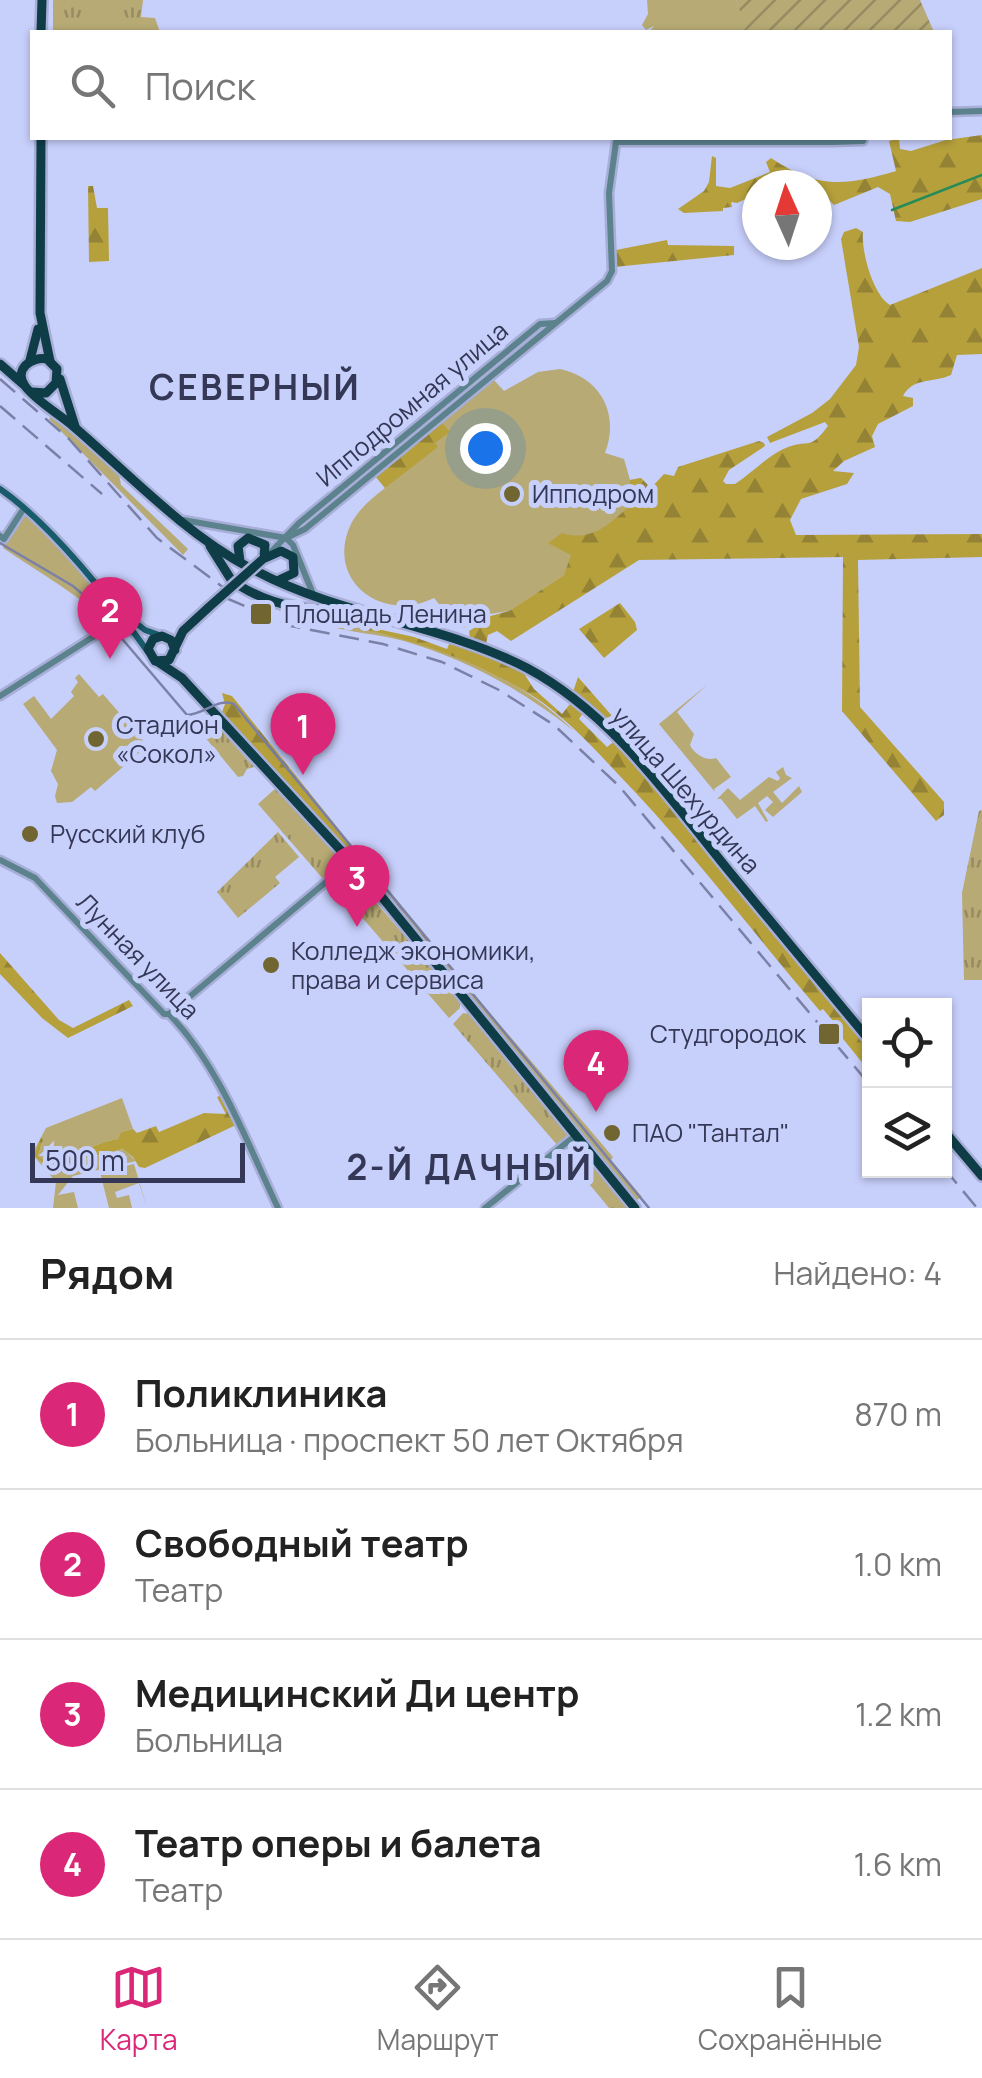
<!DOCTYPE html>
<html lang="ru">
<meta charset="utf-8">
<style>
body{margin:0;font-family:Manrope,sans-serif;background:#f6f6f6;color:#222}
.controls{position:absolute;right:30px;bottom:30px;display:grid;overflow:hidden;border-radius:0px;box-shadow:0 2px 8px #0004}
.controls button{width:90px;height:90px;display:grid;place-items:center;padding:0;border:0;border-bottom:2px solid #e0e0e0;background:#fff;color:#222;font:50px sans-serif}
.compass{position:absolute;left:742px;top:170px;width:90px;height:90px;border-radius:50%;background:#fff;box-shadow:0 2px 8px #0004;rotate:357deg}
.scale{position:absolute;left:30px;bottom:25px;width:215px;box-sizing:border-box;padding-left:10px;border:5px solid #343856;border-top:0;font-size:28px;line-height:35px;white-space:nowrap;color:#343856;-webkit-text-stroke:8px #c7cffb;paint-order:stroke}
.you{position:absolute;left:485px;top:448px;width:35px;height:35px;margin:-25px;border:8px solid #fff;border-radius:50%;background:#1a73e8;box-shadow:0 0 0 15px #1a73e833}
.badge{display:grid;place-items:center;width:65px;height:65px;border-radius:50%;background:#db2777;color:#fff;font-size:32px;font-weight:700}
.pin{position:absolute;translate:-50% -82px;filter:drop-shadow(0 2px 5px #0008)}
.pin::after{content:'';position:absolute;top:52px;width:35px;height:30px;background:inherit;clip-path:polygon(0 0,100% 0,50% 100%)}
.list{margin:0;padding:0;list-style:none}
h2{display:flex;justify-content:space-between;align-items:center;height:130px;margin:0;padding:0 40px;font-size:42px}
h2 small{font-size:32px;font-weight:400;color:#767676}
.list li{display:grid;grid-template-columns:65px 1fr auto;gap:30px;align-items:center;box-sizing:border-box;height:150px;padding:0 40px;border-top:2px solid #e0e0e0}
.list b{display:block;font-size:38px;white-space:nowrap}
.list p{margin:0;font-size:32px;white-space:nowrap;color:#767676}
.list em{font-size:32px;font-style:normal;color:#767676}
.icon{flex:none;width:55px;height:55px;fill:none;stroke:currentColor;stroke-width:2;stroke-linecap:round;stroke-linejoin:round}
.map{position:relative;flex:none;width:982px;height:1208px;overflow:hidden}
.search{position:absolute;background:#fff;box-shadow:0 2px 8px #0004;left:30px;right:30px;top:30px;height:110px;display:flex;align-items:center;gap:25px;box-sizing:border-box;padding:0 35px;border-radius:0px;color:#767676;font-size:38px}
.sheet{height:730px;background:#fff}
nav{display:flex;justify-content:space-around;align-items:center;box-sizing:border-box;height:140px;border-top:2px solid #e0e0e0;background:#fff;font-size:28px;color:#767676}
nav a{display:grid;justify-items:center;gap:5px}
nav .on{color:#db2777}
.map>svg:first-child{display:block}
.grass{fill:#b7aa74}
.forest{fill:url(#forest-firs)}
.park{fill:url(#park-tufts)}
.garden{fill:url(#garden-furrows)}
.lines{fill:none;stroke-linecap:round;stroke-linejoin:round}
.stream{stroke:#258b59;stroke-width:2.5}
.tertiary-casing{stroke:#a7aed7;stroke-width:11}
.secondary-casing{stroke:#a7aed7;stroke-width:11}
.primary-casing{stroke:#a7aed7;stroke-width:14}
.tertiary{stroke:#5c838d;stroke-width:6}
.secondary{stroke:#185c6c;stroke-width:6}
.primary{stroke:#0e3d48;stroke-width:9}
.tram{stroke:#7b81a6;stroke-width:2.5}
.rail{stroke:#7b81a6;stroke-width:2.5;stroke-dasharray:20 10;stroke-linecap:butt}
.primary-bridge-casing{stroke:#a7aed7;stroke-width:14;stroke-linecap:butt}
.primary-bridge{stroke:#0e3d48;stroke-width:9}
.poi-dot{fill:#716532;stroke:#c7cffb;stroke-width:4}
.labels{text-anchor:middle;stroke-width:10;stroke-linejoin:round;paint-order:stroke}
.street-label{font-size:25px;fill:#343856;stroke:#c7cffb}
.poi-label{font-size:25px;fill:#343856;stroke:#c7cffb;text-anchor:start}
.district-label{font-size:35px;font-weight:bold;letter-spacing:2.5px;fill:#343856;stroke:#c7cffb}
</style>
<div class="map">
<svg width="982" height="1208" viewBox="0 0 982 1208">
<defs>
<pattern id="forest-firs" width="22" height="20" patternUnits="userSpaceOnUse" patternTransform="scale(2.5)"><rect width="22" height="20" fill="#b6a03c"/><path d="M5 1l3.5 6h-7zM16 11l3.5 6h-7z" fill="#958335"/></pattern>
<pattern id="park-tufts" width="24" height="20" patternUnits="userSpaceOnUse" patternTransform="scale(2.5)"><rect width="24" height="20" fill="#b7aa74"/><path d="M3 7l-1-3M5 7V3M7 7l1-3M15 17l-1-3M17 17v-4M19 17l1-3" fill="none" stroke="#968b62"/></pattern>
<pattern id="garden-furrows" width="10" height="10" patternUnits="userSpaceOnUse" patternTransform="scale(2.5)"><rect width="10" height="10" fill="#b7aa74"/><path d="M-1 1l2-2M0 10L10 0M9 11l2-2" fill="none" stroke="#968b62"/></pattern>
</defs>
<rect width="100%" height="100%" fill="#c7cffb"/>
<g class="grass">
<polygon points="647,0 736,0 747,28 740,32 673,32 672,30 670,32 649,32 654,26 646,30 642,25 648,14"/>
<path d="M560,369C601,378 620,414 605,453L624,459L630,480L641,478L647,488L590,558L509,611L490,614L463,628L436,618L442,608L434,598C381,624 323,579 352,522C360,508 372,498 385,488L376,477L494,380L504,391L538,372Z"/>
<polygon points="54,414 118,469 121,485 188,549 183,555 49,419"/>
<path d="M25,512C45,535 108,590 104,619C74,592 37,571 3,548Z"/>
<path d="M238,587L322,613V619L329,623C419,636 509,667 574,731C522,690 468,660 404,641C379,634 353,633 328,626C296,618 264,606 235,590Z"/>
<polygon points="79,674 99,697 103,694 145,743 138,745 139,753 95,791 91,787 72,802 57,803 55,796 58,784 51,771 57,750 23,704 34,696 51,719 74,696 71,692 78,682 75,678"/>
<path d="M708,684L677,712L694,734L690,745C694,754 707,762 716,758L731,777L714,789L715,792L659,724Z"/>
<polygon points="783,767 786,775 792,778 773,792 782,803 799,786 802,792 773,817 765,810 773,802 767,796 758,803 768,821 766,822 755,806 737,819 721,799 717,799 728,788 740,800 769,777 778,781 780,778 776,772"/>
<polygon points="443,958 613,1157 611,1160 642,1197 635,1201 439,963"/>
<path d="M122,1098L133,1129L121,1132L118,1139C92,1143 75,1157 51,1165L38,1156L43,1141L34,1156L50,1168L124,1149L136,1161L73,1176L58,1195L74,1192L78,1208H53L56,1182L32,1154L46,1128Z"/>
<polygon points="134,1164 147,1208 139,1183 115,1192 117,1198 129,1195 132,1208 109,1208 100,1172"/>
</g>
<g class="forest">
<path d="M982,135V199L910,222L896,221L890,194L878,187L834,205L828,199H817V185H757V194L737,203L731,202L732,207L723,208V211L684,213L678,209L704,191L709,182L712,156L716,158V186L730,188L770,172L766,162L771,158C817,189 845,186 896,171L889,141L899,138L900,149L911,151L946,140Z"/>
<polygon points="88,186 93,186 97,208 108,208 109,261 89,262"/>
<path d="M856,228L863,232C861,251 873,295 890,305L982,268V354L957,355L951,375C934,383 913,377 903,396L913,398V406L878,424L872,436L875,447L844,461L833,471L854,473L847,484L801,499L790,520L796,535L982,534V557L858,560L860,707L944,802V815L936,821L842,711L843,557L639,560L511,641L497,631L488,635L486,644L470,638L469,631L484,622L483,618L509,611L564,575L571,555L548,543L562,533C589,542 608,526 627,508L630,480L641,478L651,488L664,474L674,476L678,467L759,441L764,443L765,446L729,470L723,481L726,484H735C752,473 769,454 788,447C811,439 809,451 828,426L825,422L770,443L767,437L812,413L830,399L856,365L859,347L841,239L844,232Z"/>
<polygon points="667,240 668,245 734,246 734,255 614,267 616,250"/>
<polygon points="442,423 450,432 435,443 438,447 385,488 376,477"/>
<polygon points="620,603 635,622 637,630 604,658 579,629"/>
<path d="M350,623L414,637L447,649L450,642L521,669L534,689L562,714L570,704L577,703L585,710L579,719L607,747L616,740L869,1047V1071L831,1024L833,1021L823,1009L820,1011C752,932 690,848 617,773C592,746 564,716 533,696C475,660 415,640 349,626Z"/>
<polygon points="578,677 677,790 666,773 667,770 686,784 689,793 685,795 691,813 687,815 680,801 605,717 573,692"/>
<polygon points="222,693 232,696 438,953 433,955 221,715 225,704"/>
<polygon points="0,953 59,1020 73,1028 129,1000 133,1006 68,1038 42,1018 0,974"/>
<path d="M222,1095L236,1125L145,1168L139,1167L133,1157L123,1149L50,1168L34,1156L41,1138L43,1140L38,1156L51,1165C75,1157 92,1143 118,1139L121,1132L133,1129L137,1133L156,1126L159,1132L204,1113L226,1114L217,1097Z"/>
</g>
<g class="park">
<polygon points="53,0 143,0 141,17 155,18 160,32 53,32"/>
<polygon points="211,719 254,767 247,769 243,776 238,777 204,736 200,738 192,728"/>
<polygon points="276,788 343,861 342,865 324,880 258,804"/>
<polygon points="982,810 982,980 964,980 962,893 979,811"/>
<polygon points="278,832 299,857 275,877 280,883 238,918 217,892"/>
<polygon points="348,870 460,1000 460,1008 449,1018 334,885"/>
<polygon points="463,1013 470,1014 569,1135 558,1146 453,1024"/>
<polygon points="574,1142 629,1208 609,1208 562,1151"/>
</g>
<polygon class="garden" points="736,0 920,0 934,32 740,32 746,28"/>
<g class="lines">
<polyline class="stream" points="892,210 982,175"/>
<g class="tertiary-casing">
<g id="tertiary">
<polyline points="950,112 982,111"/>
<polyline points="183,520 286,538 305,529 607,281 612,271 609,193 616,142 832,142 863,141 864,138"/>
<polyline points="0,536 4,539 24,508"/>
<polyline points="286,538 293,545 313,594"/>
<polyline points="268,555 299,523 540,324 555,323"/>
<polyline points="97,635 120,626 131,632"/>
<polyline points="0,696 96,635 118,610"/>
<path d="M0,860L35,878L164,1014H169C220,1067 247,1143 278,1208"/>
<polyline points="169,1014 351,861"/>
<polyline points="485,1208 576,1135"/>
</g>
</g>
<g class="secondary-casing">
<g id="secondary">
<path d="M0,489C52,525 111,600 148,652"/>
<polyline points="123,613 145,630 159,635"/>
</g>
</g>
<g class="primary-casing">
<g id="primary">
<polyline points="41,32 42,0"/>
<polyline points="41,138 40,313 50,361"/>
<polyline points="30,360 38,329"/>
<polyline points="0,364 23,384"/>
<polyline points="60,379 75,426"/>
<path d="M32,392L46,393L56,383L57,369L47,359C32,356 13,369 25,386C36,401 58,413 73,426C129,474 183,532 248,567"/>
<polyline points="210,546 232,581"/>
<polyline points="263,559 281,551 293,557 294,573 279,580"/>
<polyline points="240,561 238,546 248,538 265,545 264,556"/>
<path d="M256,571C341,616 442,624 527,668C613,714 669,798 729,871C776,928 823,984 870,1041"/>
<path d="M240,586C276,608 311,611 353,610"/>
<polyline points="175,650 171,640 162,636 153,639 148,649 155,661 169,660 183,631 209,607"/>
<polyline points="158,662 182,678 368,880 635,1208"/>
<polyline points="944,1131 982,1176"/>
</g>
</g>
<use href="#tertiary" class="tertiary"/>
<use href="#secondary" class="secondary"/>
<use href="#primary" class="primary"/>
<path class="tram" d="M0,543L73,586L89,600L187,715C204,715 218,697 234,704L649,1208"/>
<g class="rail">
<polyline points="0,379 69,439 157,538 224,588"/>
<polyline points="0,406 102,494"/>
<polyline points="226,598 291,626 383,644 442,662 499,690 554,725 619,786 870,1085"/>
<polyline points="944,1168 977,1208"/>
</g>
<g class="primary-bridge-casing">
<polyline id="primary-bridge" points="209,607 263,559"/>
</g>
<use href="#primary-bridge" class="primary-bridge"/>
</g>
<g class="poi-dot">
<circle cx="512" cy="494" r="10"/>
<rect x="249" y="602" width="24" height="24" rx="5"/>
<circle cx="96" cy="739" r="10"/>
<circle cx="30" cy="834" r="10"/>
<circle cx="271" cy="965" r="10"/>
<rect x="817" y="1022" width="24" height="24" rx="5"/>
<circle cx="612" cy="1133" r="10"/>
</g>
<g class="labels">
<g class="street-label">
<text transform="translate(412 404) rotate(-40)" y="9">Ипподромная улица</text>
<text transform="translate(686 790) rotate(49)" y="9">улица Шехурдина</text>
<text transform="translate(138 956) rotate(46)" y="9">Лунная улица</text>
</g>
<g class="poi-label">
<text x="532" y="503">Ипподром</text>
<text x="284" y="623">Площадь Ленина</text>
<text x="116" y="734">Стадион<tspan x="116" dy="29">«Сокол»</tspan></text>
<text x="50" y="843">Русский клуб</text>
<text x="291" y="960">Колледж экономики,<tspan x="291" dy="29">права и сервиса</tspan></text>
<text x="806" y="1043" text-anchor="end">Студгородок</text>
<text x="632" y="1142">ПАО "Тантал"</text>
</g>
<g class="district-label">
<text x="255" y="400">СЕВЕРНЫЙ</text>
<text x="470" y="1180">2-Й ДАЧНЫЙ</text>
</g>
</g>
</svg>
<div class="controls">
<button><svg class="icon" aria-label="locate" viewBox="0 0 24 24"><circle cx="12" cy="12" r="6"/><path d="M12 2v4M12 18v4M2 12h4M18 12h4"/></svg></button>
<button><svg class="icon" aria-label="layers" viewBox="0 0 24 24"><path d="M12 4l9 5-9 5-9-5zM3 14l9 5 9-5"/></svg></button>
</div>
<svg class="compass" viewBox="-18 -18 36 36"><path d="M0-13l5 13h-10z" fill="#e53935"/><path d="M0 13l5-13h-10z" fill="#767676"/></svg>
<div class="scale">500 m</div>
<div class="you"></div>
<div class="pin badge" style="left:303px;top:775px">1</div>
<div class="pin badge" style="left:110px;top:659px">2</div>
<div class="pin badge" style="left:357px;top:927px">3</div>
<div class="pin badge" style="left:596px;top:1112px">4</div>
<div class="search"><svg class="icon" aria-label="search" viewBox="0 0 24 24"><circle cx="10" cy="10" r="6"/><path d="M15 15l6 6"/></svg>Поиск</div>
</div>
<section class="sheet">
<h2>Рядом<small>Найдено: 4</small></h2>
<ul class="list">
<li><span class="badge">1</span><div><b>Поликлиника</b><p>Больница · проспект 50 лет Октября</p></div><em>870 m</em></li>
<li><span class="badge">2</span><div><b>Свободный театр</b><p>Театр</p></div><em>1.0 km</em></li>
<li><span class="badge">3</span><div><b>Медицинский Ди центр</b><p>Больница</p></div><em>1.2 km</em></li>
<li><span class="badge">4</span><div><b>Театр оперы и балета</b><p>Театр</p></div><em>1.6 km</em></li>
</ul>
</section>
<nav>
<a class="on"><svg class="icon" aria-label="map" viewBox="0 0 24 24"><path d="M3 6l6-2 6 2 6-2v14l-6 2-6-2-6 2zM9 4v14M15 6v14"/></svg>Карта</a>
<a><svg class="icon" aria-label="directions" viewBox="0 0 24 24"><path d="M12 3l9 9-9 9-9-9zM9 14v-3h6M13 9l2 2-2 2"/></svg>Маршрут</a>
<a><svg class="icon" aria-label="saved" viewBox="0 0 24 24"><path d="M7 4h10v16l-5-4-5 4z"/></svg>Сохранённые</a>
</nav>
